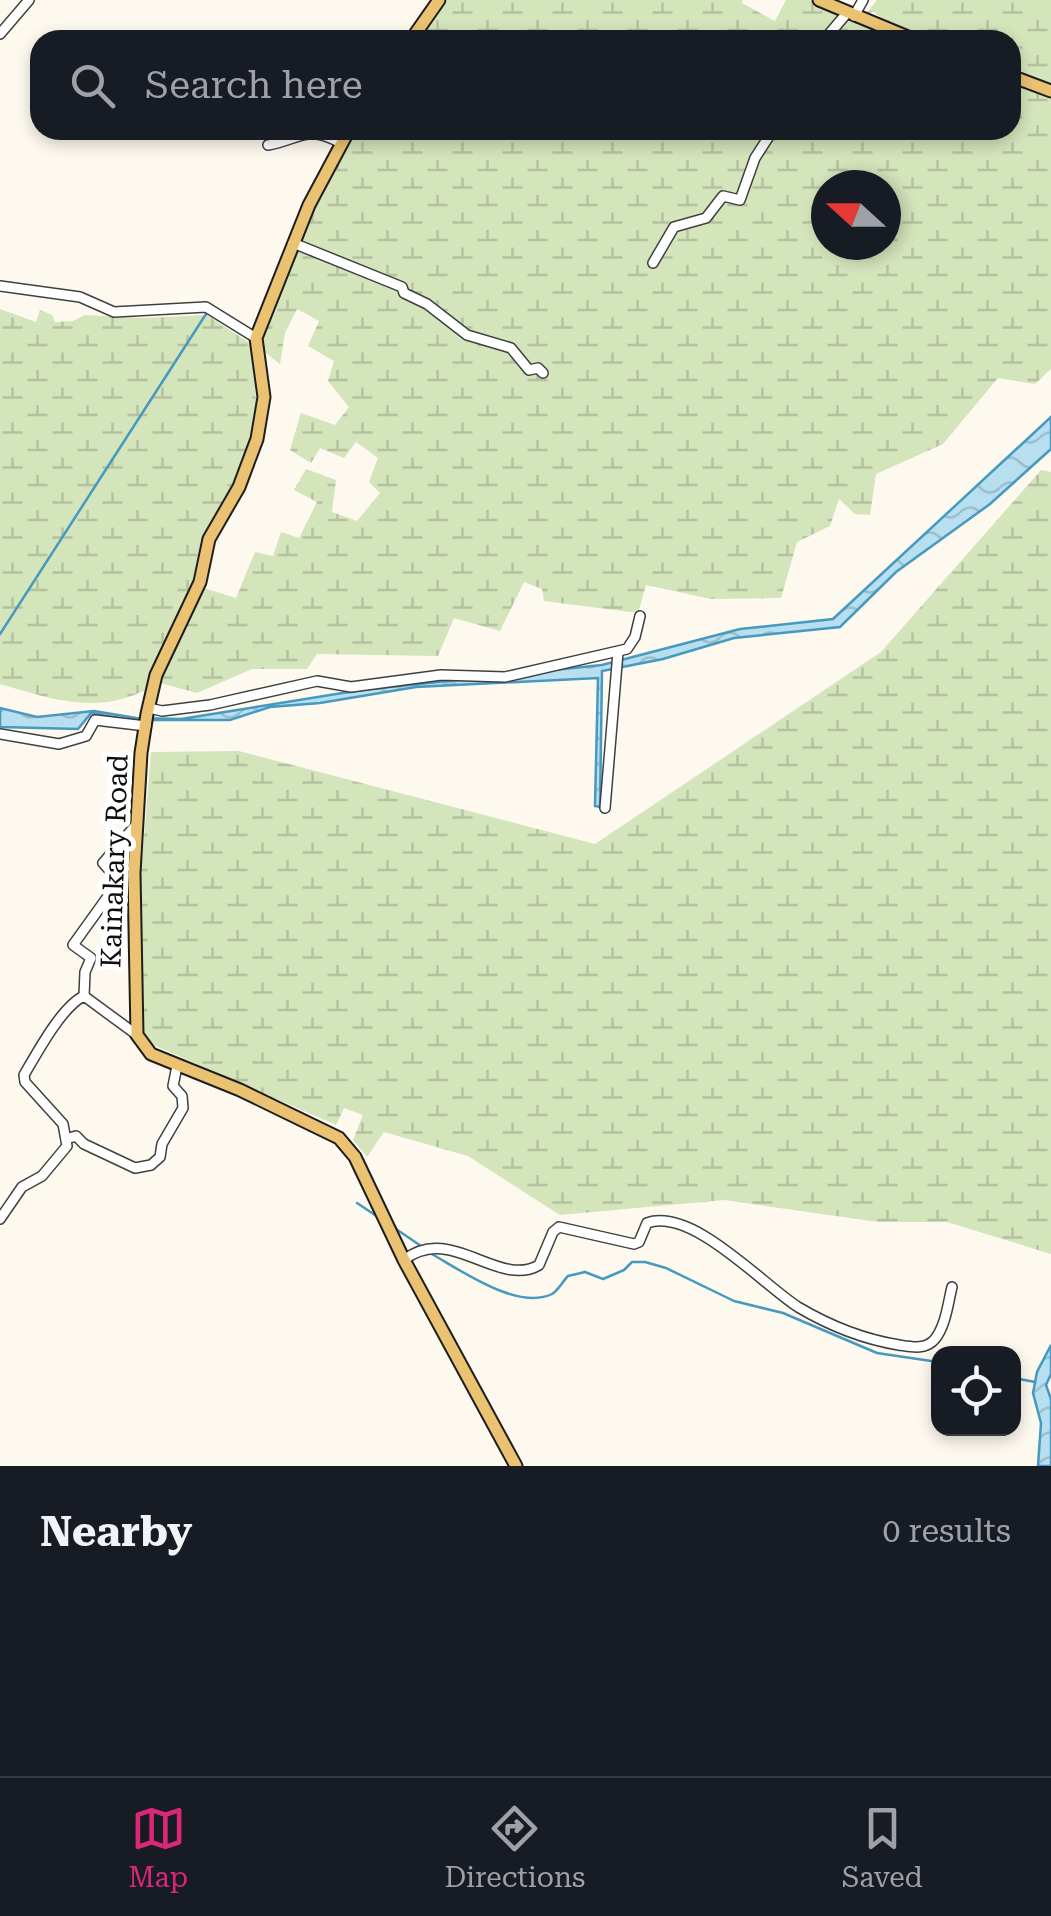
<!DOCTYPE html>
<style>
body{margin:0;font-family:"Roboto Serif",serif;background:#20242c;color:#f1f3f6}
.controls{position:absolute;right:30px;bottom:30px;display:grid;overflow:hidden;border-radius:20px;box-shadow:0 5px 15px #0003}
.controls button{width:90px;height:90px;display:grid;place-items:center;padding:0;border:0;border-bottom:2px solid #363941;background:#171b24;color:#f1f3f6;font:50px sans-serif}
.compass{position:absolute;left:811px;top:170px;width:90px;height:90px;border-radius:50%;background:#171b24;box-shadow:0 5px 15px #0003;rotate:291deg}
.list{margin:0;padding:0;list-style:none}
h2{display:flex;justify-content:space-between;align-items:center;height:130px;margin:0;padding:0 40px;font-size:42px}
h2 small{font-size:32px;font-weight:400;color:#9ea1a6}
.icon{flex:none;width:55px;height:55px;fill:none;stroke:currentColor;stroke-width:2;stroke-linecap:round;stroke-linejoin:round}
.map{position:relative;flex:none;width:1051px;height:1466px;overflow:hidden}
.search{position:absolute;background:#171b24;box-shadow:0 5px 15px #0003;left:30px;right:30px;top:30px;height:110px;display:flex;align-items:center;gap:25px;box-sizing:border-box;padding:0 35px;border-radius:30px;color:#9ea1a6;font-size:38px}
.sheet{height:310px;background:#171b24}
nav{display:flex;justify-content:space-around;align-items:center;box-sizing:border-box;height:140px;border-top:2px solid #363941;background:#171b24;font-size:28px;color:#9ea1a6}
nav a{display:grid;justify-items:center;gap:5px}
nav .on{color:#db2777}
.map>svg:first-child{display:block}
.wetland{fill:url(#wetland-marsh);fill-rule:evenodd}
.water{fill:url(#water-waves);stroke:#4699bf;stroke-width:2.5}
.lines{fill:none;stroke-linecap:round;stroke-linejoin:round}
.stream{stroke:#4699bf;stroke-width:2.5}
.minor-casing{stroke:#404040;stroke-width:12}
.major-casing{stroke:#1e1e1e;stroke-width:15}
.minor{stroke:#fff;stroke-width:9}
.major{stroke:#eac271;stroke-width:11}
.labels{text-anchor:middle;stroke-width:10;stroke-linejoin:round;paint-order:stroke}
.street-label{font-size:28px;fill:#0d0d0d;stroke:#fff}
</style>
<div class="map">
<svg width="1051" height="1466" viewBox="0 0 1051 1466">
<defs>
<pattern id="wetland-marsh" width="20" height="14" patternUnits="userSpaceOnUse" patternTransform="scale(2.5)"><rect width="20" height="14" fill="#d4e4bb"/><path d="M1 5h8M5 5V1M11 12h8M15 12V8" fill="none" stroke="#b5c2a0"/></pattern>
<pattern id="water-waves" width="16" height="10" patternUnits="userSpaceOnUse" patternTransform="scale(2.5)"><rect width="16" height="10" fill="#b8dfef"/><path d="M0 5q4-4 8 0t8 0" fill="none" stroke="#9dbecc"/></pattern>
</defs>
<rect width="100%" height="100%" fill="#fdf9ee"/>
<g class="wetland">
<polygon points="448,0 743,0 742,3 775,21 786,0 809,0 908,40 418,40"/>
<path d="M877,0H1051V88L1011,73V40C963,40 912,46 874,12L867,13Z"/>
<path d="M1011,81L1051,97V369L1035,384L998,378L943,444L876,474L870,515L855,514L839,499L830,526L797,542L781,598L711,599L646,585L638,613L544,601L542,589L524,582L500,631L454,618L438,656L317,654L307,669H252L197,693L160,683L204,588L236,598L255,552L273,556L281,532L299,538L317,502L294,490L306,469L336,480L332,512L357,521L380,493L369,482L378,458L356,442L344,458L320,448L311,463L290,450L301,413L335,425L349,407L328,381L334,361L308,346L319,321L297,309L285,333L280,364L262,350L263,332L335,161L355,130H427L438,138L443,130H1011ZM826,185H886V245H826Z"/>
<path d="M0,309L36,322L40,310L52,315L55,322L73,321L85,315L142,318L207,315L251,344L258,421L230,494L203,538L196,582L149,688C98,716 52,699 0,684Z"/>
<polygon points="1041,470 1051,472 1051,1254 947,1222 878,1222 724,1200 560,1215 468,1156 384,1132 367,1157 353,1140 363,1115 344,1108 336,1125 149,1043 141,1029 141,875 151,752 239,751 595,844 881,652"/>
</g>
<g class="water">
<polygon points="1051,417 1051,449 990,504 896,572 840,627 734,638 663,659 602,671 600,807 595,806 598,678 416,687 320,703 270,707 230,720 129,720 91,713 78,729 0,727 0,708 37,717 94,711 136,718 181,719 361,690 602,665 740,629 833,619"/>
<polygon points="1051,1345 1051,1374 1046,1385 1051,1399 1051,1466 1038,1466 1041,1423 1033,1393 1037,1372"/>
</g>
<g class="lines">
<g class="stream">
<polyline points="0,634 206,314"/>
<polyline points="357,1203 378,1217"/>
<polyline points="393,1227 424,1248"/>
<path d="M430,1253C459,1269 517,1311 552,1294C558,1291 563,1281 568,1276L585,1272L603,1279L624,1270L632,1262H645L666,1268L734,1301L783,1313L877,1353L938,1362"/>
<polyline points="1014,1378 1035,1382"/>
</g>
<g class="minor-casing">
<g id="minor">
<polyline points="854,16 863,0"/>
<polyline points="0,34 29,0"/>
<polyline points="824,40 847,13"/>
<path d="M268,145C301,139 306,124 341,143"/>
<polyline points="293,243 402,287 404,293 427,304 467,335 511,348 529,370 538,368 543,373"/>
<polyline points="653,263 674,227 706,218 723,196 740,200 755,158 773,130"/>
<polyline points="0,286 80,297 114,312 206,307 256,338"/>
<polyline points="149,708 162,711 210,705 317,681 351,687 441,675 505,677 627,649 635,637 640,616"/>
<polyline points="0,734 59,744 86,736 95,720 146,726"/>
<polyline points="605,808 618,652"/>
<polyline points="84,996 85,972 91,958 73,945 119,881 103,863 136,825"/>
<polyline points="66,1139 76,1136 84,1144 135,1168 151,1165 160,1157 162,1144 183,1108 182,1096 173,1086 177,1066"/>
<path d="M0,1219L22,1187L42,1176L67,1146L63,1124L25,1082L24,1075C37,1053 62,1006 84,996L137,1035"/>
<path d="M404,1260C450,1223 499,1289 539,1265L553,1232L559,1227L634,1244L639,1242L647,1223C692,1207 762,1284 798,1307C830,1326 862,1339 899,1345C912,1347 926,1350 935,1339C946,1325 948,1303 952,1287"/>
</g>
</g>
<g class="major-casing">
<g id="major">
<polyline points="819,0 915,40"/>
<polyline points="411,40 439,0"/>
<polyline points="1011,76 1051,91"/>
<polyline points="349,130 309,205 256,338 264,397 257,439 239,487 209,539 200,582 156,675 147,714 141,753 134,873 137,1035 151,1054 240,1090 339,1138 355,1157 404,1260 516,1466"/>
</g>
</g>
<use href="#minor" class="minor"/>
<use href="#major" class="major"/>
</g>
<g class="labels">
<g class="street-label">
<text transform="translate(114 861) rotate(-88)" y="10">Kainakary Road</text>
</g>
</g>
</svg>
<div class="controls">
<button><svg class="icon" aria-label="locate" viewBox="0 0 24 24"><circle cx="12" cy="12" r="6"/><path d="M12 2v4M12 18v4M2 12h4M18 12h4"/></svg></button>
</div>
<svg class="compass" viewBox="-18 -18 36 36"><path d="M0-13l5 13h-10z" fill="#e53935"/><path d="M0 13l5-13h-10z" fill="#9ea1a6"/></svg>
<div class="search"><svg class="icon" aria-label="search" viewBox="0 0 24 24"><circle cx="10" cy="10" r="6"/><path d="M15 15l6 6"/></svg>Search here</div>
</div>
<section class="sheet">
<h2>Nearby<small>0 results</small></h2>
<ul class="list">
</ul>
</section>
<nav>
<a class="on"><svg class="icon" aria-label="map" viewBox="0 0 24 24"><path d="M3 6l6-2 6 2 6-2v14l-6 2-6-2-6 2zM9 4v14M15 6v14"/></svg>Map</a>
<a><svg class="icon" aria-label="directions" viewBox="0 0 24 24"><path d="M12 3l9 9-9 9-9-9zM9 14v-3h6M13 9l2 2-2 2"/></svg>Directions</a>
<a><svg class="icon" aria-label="saved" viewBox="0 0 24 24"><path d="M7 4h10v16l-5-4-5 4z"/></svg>Saved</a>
</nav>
